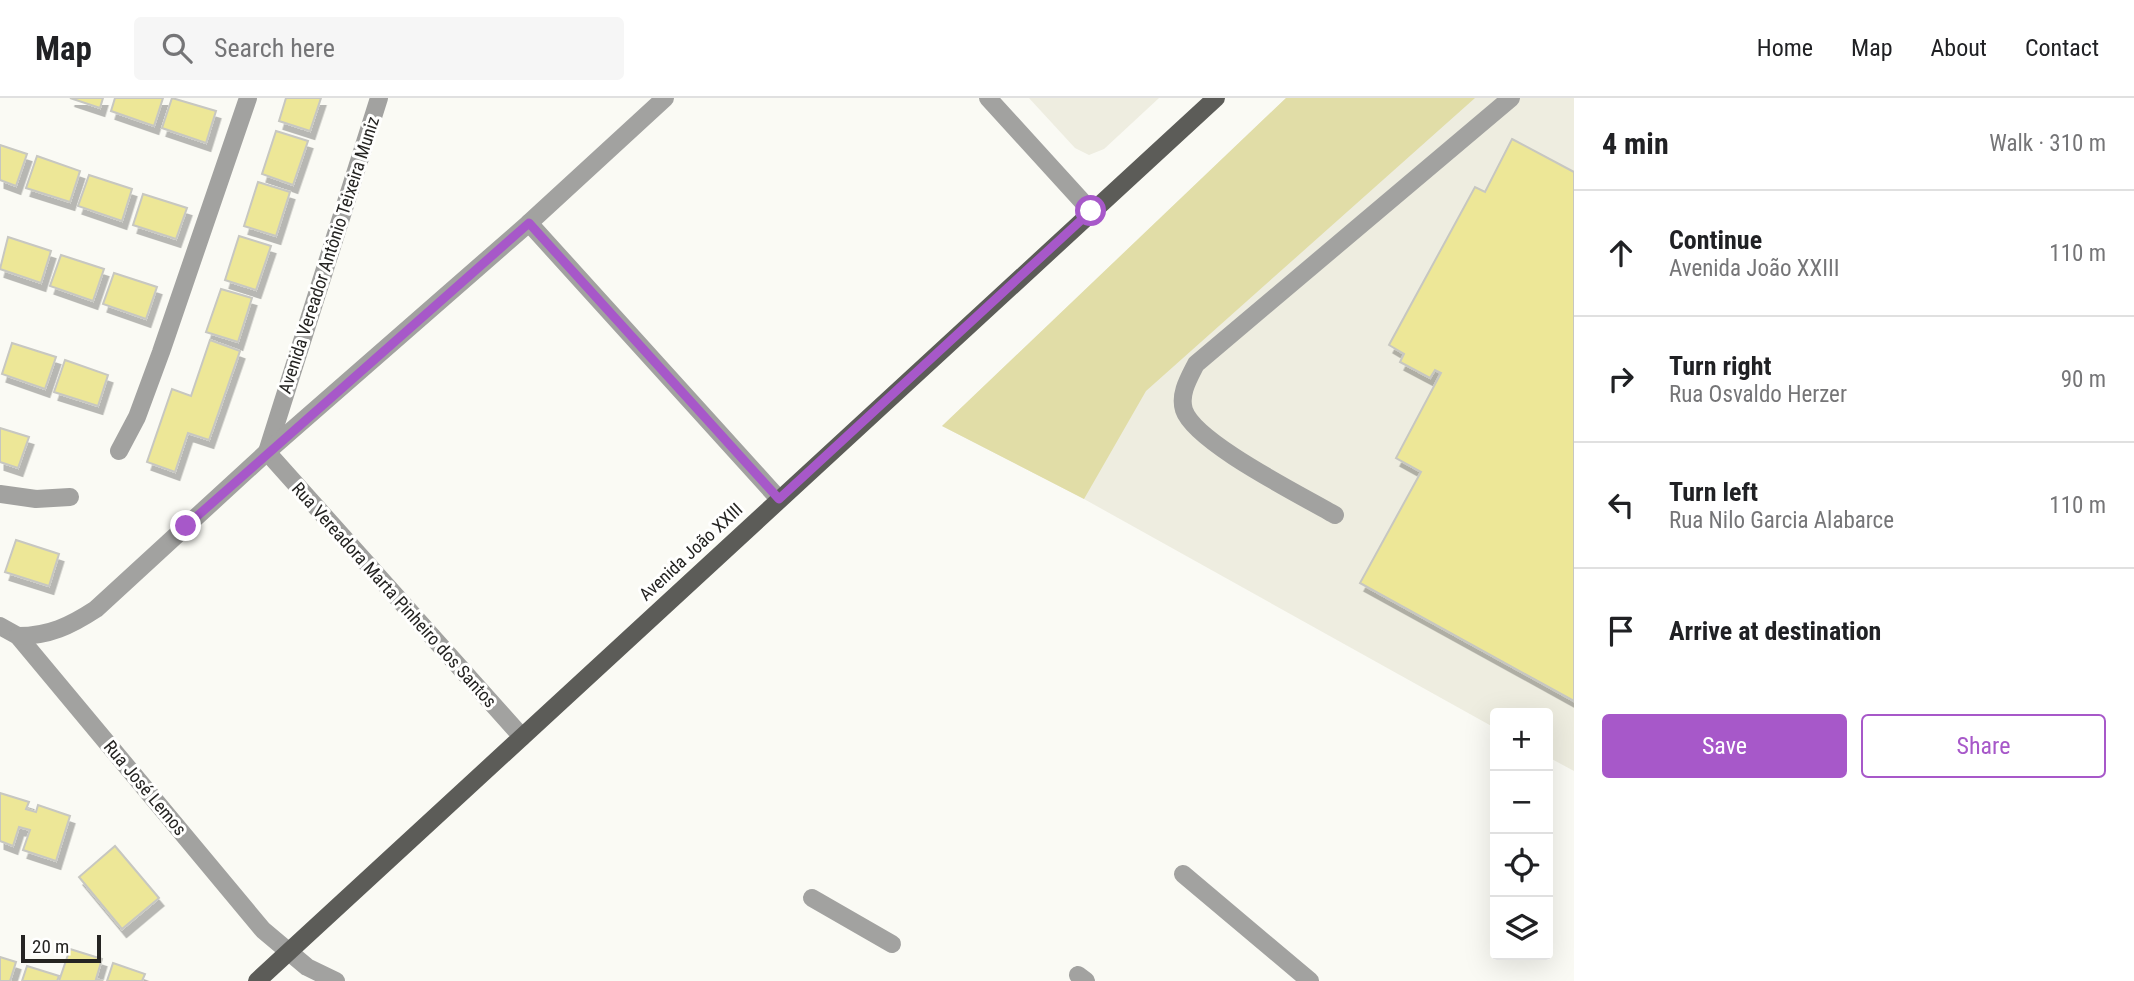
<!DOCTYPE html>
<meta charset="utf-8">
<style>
body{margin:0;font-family:"Roboto Condensed",sans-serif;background:#f6f6f6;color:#202124}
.controls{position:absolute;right:21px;bottom:21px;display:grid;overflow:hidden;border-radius:7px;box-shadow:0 7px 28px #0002}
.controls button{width:63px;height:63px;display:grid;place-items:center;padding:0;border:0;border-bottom:2px solid #e0e0e0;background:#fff;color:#202124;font:35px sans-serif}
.scale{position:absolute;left:21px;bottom:18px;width:80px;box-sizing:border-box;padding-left:7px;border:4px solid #252422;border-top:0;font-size:19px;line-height:24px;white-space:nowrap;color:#252422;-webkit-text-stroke:5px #fffffe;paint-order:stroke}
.stop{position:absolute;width:21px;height:21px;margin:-16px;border:5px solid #a758c9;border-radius:50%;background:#fff}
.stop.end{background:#a758c9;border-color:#fff;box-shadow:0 2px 7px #0008}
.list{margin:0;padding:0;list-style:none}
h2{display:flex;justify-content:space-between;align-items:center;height:91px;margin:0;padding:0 28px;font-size:30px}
h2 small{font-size:23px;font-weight:400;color:#757577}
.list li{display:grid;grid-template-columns:46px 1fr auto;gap:21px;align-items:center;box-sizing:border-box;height:126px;padding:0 28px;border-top:2px solid #e0e0e0}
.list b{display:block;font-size:26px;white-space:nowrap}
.list p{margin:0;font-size:23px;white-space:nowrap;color:#757577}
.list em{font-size:23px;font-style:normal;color:#757577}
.actions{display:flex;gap:14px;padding:21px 28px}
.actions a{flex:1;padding:16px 0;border:2px solid #a758c9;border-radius:7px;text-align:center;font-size:24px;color:#a758c9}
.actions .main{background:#a758c9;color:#fff}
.icon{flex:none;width:38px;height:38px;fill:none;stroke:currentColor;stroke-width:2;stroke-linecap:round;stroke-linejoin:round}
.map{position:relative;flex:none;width:1574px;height:883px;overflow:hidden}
header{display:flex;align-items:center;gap:42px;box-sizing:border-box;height:98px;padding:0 35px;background:#fff;border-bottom:2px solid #e0e0e0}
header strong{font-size:33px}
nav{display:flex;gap:38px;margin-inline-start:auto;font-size:24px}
.search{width:490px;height:63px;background:#f6f6f6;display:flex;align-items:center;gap:18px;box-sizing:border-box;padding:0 24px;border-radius:7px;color:#757577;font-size:26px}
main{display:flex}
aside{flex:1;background:#fff}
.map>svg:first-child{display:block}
.built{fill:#eeede0}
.green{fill:#e1dda7}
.building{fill:#ede797;stroke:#c7c7c1;stroke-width:2;filter:url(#shadow)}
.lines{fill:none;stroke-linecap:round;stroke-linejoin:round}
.minor{stroke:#a2a2a0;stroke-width:18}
.major{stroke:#5c5c58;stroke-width:18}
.route{stroke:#a758c9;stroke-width:9}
.labels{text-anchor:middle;stroke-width:6;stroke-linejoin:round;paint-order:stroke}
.street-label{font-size:18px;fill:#252422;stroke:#fffffe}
</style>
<header>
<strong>Map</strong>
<div class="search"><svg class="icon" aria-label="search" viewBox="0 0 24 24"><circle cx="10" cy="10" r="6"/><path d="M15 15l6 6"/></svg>Search here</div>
<nav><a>Home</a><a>Map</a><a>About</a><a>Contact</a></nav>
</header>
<main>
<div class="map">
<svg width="1574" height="883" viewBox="0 0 1574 883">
<defs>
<filter id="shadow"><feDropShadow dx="4.5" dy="8" stdDeviation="0" flood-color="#0004"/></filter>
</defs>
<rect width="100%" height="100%" fill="#fafaf4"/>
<g class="built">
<polygon points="1029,0 1159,0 1104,51 1089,57 1075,50"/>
<polygon points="1286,0 1574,0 1574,673 1548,659 1548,615 1495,615 1495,630 1084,401 942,328"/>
</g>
<polygon class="green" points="1286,0 1475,0 1146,293 1084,401 942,328"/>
<g class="building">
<polygon points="70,0 103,0 100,10"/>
<polygon points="115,0 163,0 154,28 111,13"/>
<polygon points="172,0 216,13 206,45 162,30"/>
<polygon points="286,0 321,0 310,33 279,23"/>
<polygon points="276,33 308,43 293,87 262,76"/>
<polygon points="1512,41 1574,74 1574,603 1360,485 1421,374 1396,360 1441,275 1435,272 1430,280 1400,264 1404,256 1389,247 1475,89 1485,94"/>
<polygon points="0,47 27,56 16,88 0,82"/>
<polygon points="37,58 80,73 70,104 26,90"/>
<polygon points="89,77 132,91 122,123 78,108"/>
<polygon points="258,84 290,94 276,138 244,128"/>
<polygon points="143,96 187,110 176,141 133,127"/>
<polygon points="239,138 271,148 256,192 225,182"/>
<polygon points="8,139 51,153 41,185 0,171"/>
<polygon points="61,157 104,171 93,203 50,188"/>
<polygon points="114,175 157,189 146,221 103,206"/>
<polygon points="221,191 252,200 238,244 206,234"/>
<polygon points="210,242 240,253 209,342 188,335 175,374 147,364 172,291 191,298"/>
<polygon points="12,245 56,259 45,291 2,276"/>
<polygon points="65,262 108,277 98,308 54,294"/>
<polygon points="0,330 29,339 18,370 0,364"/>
<polygon points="16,442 59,456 49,488 5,474"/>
<polygon points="0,695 29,704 26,711 36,714 38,707 70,718 56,763 23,752 30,732 19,729 13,748 0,743"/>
<polygon points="115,748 159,800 122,831 79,779"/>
<polygon points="70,851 102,861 96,881 103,883 59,883"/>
<polygon points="0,859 16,864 10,883 0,883"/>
<polygon points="113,865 145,876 142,883 107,883"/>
<polygon points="27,868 59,878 57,883 22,883"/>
</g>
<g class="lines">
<g class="minor">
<polyline points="988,0 1091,113"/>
<polyline points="529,125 779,401"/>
<polyline points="119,353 137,319 161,254 248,0"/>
<polyline points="267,354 522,639"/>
<polyline points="267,354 379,0"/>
<polyline points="0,396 36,401 70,399"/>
<path d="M1335,417C1303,398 1195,345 1184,312C1179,296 1189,280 1196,266L1511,0"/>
<polyline points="0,528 18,538 263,832 307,869 336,883"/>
<path d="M18,538C49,538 70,528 96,511L267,354L529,125L665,0"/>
<polyline points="1183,776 1310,883"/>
<polyline points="812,800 892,846"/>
<polyline points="1078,877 1086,883"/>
</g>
<polyline class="major" points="257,883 1216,0"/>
</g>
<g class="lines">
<polyline class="route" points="186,428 529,125 779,401 1091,113"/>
</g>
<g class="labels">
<g class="street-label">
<text transform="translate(329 157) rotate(-72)" y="6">Avenida Vereador Antônio Teixeira Muniz</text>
<text transform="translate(691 454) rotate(-43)" y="6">Avenida João XXIII</text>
<text transform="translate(394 497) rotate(48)" y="6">Rua Vereadora Marta Pinheiro dos Santos</text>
<text transform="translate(145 690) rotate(50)" y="6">Rua José Lemos</text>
</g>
</g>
</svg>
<div class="controls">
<button>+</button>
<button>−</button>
<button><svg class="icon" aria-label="locate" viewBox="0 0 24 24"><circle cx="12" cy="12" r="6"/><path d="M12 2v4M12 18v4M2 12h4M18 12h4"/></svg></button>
<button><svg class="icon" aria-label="layers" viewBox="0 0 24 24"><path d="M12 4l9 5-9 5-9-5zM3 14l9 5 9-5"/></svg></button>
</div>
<div class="scale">20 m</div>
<div class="stop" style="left:1091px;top:113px"></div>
<div class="stop end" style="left:186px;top:428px"></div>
</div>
<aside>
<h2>4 min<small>Walk · 310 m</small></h2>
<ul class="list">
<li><svg class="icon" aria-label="ahead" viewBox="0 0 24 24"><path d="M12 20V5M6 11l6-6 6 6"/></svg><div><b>Continue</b><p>Avenida João XXIII</p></div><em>110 m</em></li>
<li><svg class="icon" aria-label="right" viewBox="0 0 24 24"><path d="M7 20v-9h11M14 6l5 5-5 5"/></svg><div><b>Turn right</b><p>Rua Osvaldo Herzer</p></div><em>90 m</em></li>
<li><svg class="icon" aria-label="left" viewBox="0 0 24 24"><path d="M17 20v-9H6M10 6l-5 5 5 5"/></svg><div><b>Turn left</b><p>Rua Nilo Garcia Alabarce</p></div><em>110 m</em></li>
<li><svg class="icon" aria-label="arrive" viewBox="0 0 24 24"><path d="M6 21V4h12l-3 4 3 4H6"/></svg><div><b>Arrive at destination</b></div></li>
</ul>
<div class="actions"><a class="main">Save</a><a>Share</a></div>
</aside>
</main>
